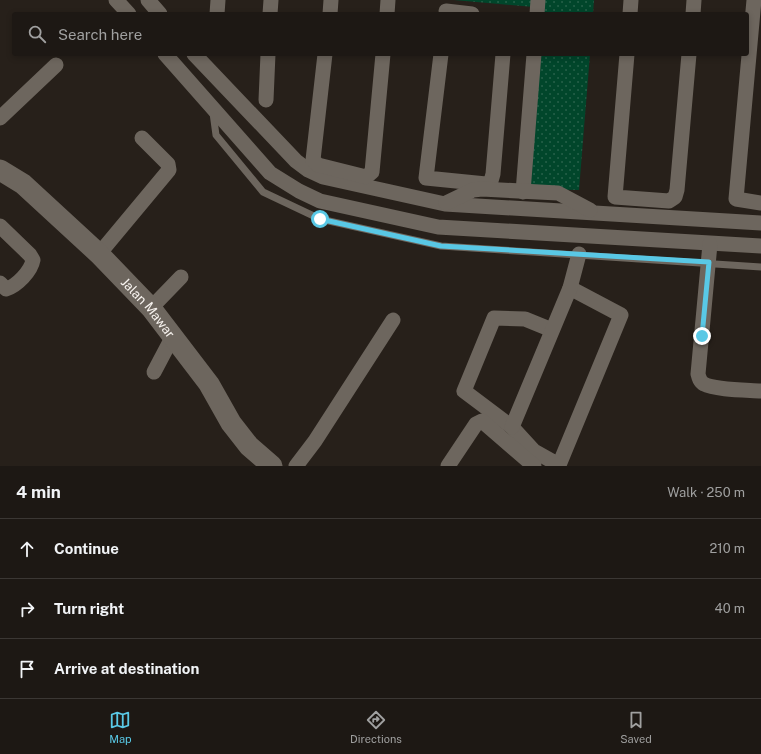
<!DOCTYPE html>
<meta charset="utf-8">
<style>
body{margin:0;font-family:"Public Sans",sans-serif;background:#2a2522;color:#f1f3f6}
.stop{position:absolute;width:12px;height:12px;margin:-9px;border:3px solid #59c8e5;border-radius:50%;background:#fff}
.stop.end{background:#59c8e5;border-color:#fff;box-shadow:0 1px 4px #0008}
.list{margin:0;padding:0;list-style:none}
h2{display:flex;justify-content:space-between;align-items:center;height:52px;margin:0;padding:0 16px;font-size:17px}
h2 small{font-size:13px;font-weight:400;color:#a0a0a0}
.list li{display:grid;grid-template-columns:26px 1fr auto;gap:12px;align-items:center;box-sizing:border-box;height:60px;padding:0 16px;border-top:1px solid #3b3734}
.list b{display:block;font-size:15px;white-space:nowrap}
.list em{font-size:13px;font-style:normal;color:#a0a0a0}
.icon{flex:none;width:22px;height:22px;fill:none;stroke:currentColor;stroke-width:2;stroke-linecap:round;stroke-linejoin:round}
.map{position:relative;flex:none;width:761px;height:466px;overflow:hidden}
.search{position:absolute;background:#1d1814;box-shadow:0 2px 6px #0003;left:12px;right:12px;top:12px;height:44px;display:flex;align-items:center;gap:10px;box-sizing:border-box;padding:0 14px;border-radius:4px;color:#a0a0a0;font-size:15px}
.sheet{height:232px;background:#1d1814}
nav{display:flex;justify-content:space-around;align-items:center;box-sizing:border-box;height:56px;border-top:1px solid #3b3734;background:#1d1814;font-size:11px;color:#a0a0a0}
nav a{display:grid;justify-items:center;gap:2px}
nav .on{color:#59c8e5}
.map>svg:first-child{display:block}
.park{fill:url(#park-dots)}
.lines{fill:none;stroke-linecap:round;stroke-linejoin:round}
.lane{stroke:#6d665e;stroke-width:7}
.street{stroke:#6d665e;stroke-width:15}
.secondary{stroke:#6d665e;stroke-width:21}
.route{stroke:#59c8e5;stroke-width:5}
.labels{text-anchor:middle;stroke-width:4;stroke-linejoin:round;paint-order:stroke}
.street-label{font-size:13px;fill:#f7f3ef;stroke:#1d1711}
</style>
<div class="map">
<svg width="761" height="466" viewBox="0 0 761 466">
<defs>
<pattern id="park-dots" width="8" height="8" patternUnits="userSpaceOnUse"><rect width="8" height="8" fill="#01462b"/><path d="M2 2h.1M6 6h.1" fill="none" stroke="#27614a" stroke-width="1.8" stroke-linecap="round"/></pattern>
</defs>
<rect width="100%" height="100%" fill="#27201a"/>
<g class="park">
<polygon points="454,0 535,0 534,7"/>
<polygon points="542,0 594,0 593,14 541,14"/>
<polygon points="538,54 590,54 579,190 527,189"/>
</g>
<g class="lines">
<polyline class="lane" points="213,113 216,135 263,192 320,219 441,246 761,267"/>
<g class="street">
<polyline points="116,0 129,14"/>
<polyline points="148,0 160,14"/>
<polyline points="754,0 736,199 761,203"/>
<polyline points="446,11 472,14"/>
<polyline points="217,14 218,0"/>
<polyline points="270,14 271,0"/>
<polyline points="330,14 331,0"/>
<polyline points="387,14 388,0"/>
<polyline points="537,14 538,0"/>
<polyline points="630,14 631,0"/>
<polyline points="693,14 694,0"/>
<polyline points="165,54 270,173 299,191 320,201 438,227 761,246"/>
<polyline points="194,54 296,161 308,170 323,177 445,204 761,223"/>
<polyline points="325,54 313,160 318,165 366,177 372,172 383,54"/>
<polyline points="441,54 426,178 486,184 491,181 493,174 503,54"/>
<polyline points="627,54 615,197 669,201 675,197 677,190 689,54"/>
<polyline points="266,100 268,54"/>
<polyline points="0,118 56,65"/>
<polyline points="523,192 534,54"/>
<polyline points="446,203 473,190 482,189 558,193 590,210"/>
<path d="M0,226L30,255L33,260C31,271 17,286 6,289L0,283"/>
<path d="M710,244L698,374C699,378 700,382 704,384C715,390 748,390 761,391"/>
<polyline points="99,254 169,170 168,164 142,138"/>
<polyline points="151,308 181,277"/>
<polyline points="552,330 525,319 494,318 464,391 512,427 534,451 559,465 621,315 570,288"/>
<polyline points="154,372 173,336"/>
<polyline points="512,427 570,288 579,254"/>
<polyline points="296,466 315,441 393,320"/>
<polyline points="448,466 476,424 482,421 534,466"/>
</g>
<path class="secondary" id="s1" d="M0,170L23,184L99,254L151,308L209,384L231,423L249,446L272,466"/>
</g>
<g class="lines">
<polyline class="route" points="320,219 441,246 709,262 702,336"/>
</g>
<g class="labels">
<g class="street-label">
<text dy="5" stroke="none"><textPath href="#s1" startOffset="203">Jalan Mawar</textPath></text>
</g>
</g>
</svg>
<div class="stop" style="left:320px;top:219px"></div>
<div class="stop end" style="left:702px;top:336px"></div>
<div class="search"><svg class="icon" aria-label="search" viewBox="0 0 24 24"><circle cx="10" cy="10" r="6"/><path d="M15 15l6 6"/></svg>Search here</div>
</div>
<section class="sheet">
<h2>4 min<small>Walk · 250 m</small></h2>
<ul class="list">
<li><svg class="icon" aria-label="ahead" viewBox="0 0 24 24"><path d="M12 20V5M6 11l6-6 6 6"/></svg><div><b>Continue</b></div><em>210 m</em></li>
<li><svg class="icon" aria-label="right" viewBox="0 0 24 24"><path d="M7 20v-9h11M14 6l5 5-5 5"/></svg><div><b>Turn right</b></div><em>40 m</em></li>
<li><svg class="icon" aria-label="arrive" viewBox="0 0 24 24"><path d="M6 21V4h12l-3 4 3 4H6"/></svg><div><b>Arrive at destination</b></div></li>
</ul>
</section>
<nav>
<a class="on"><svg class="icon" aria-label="map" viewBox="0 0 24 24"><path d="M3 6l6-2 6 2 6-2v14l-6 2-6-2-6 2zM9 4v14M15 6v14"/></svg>Map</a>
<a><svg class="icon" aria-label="directions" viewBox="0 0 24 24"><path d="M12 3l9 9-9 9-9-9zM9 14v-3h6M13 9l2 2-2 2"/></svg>Directions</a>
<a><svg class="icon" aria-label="saved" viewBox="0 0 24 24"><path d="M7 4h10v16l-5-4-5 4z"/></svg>Saved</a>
</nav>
